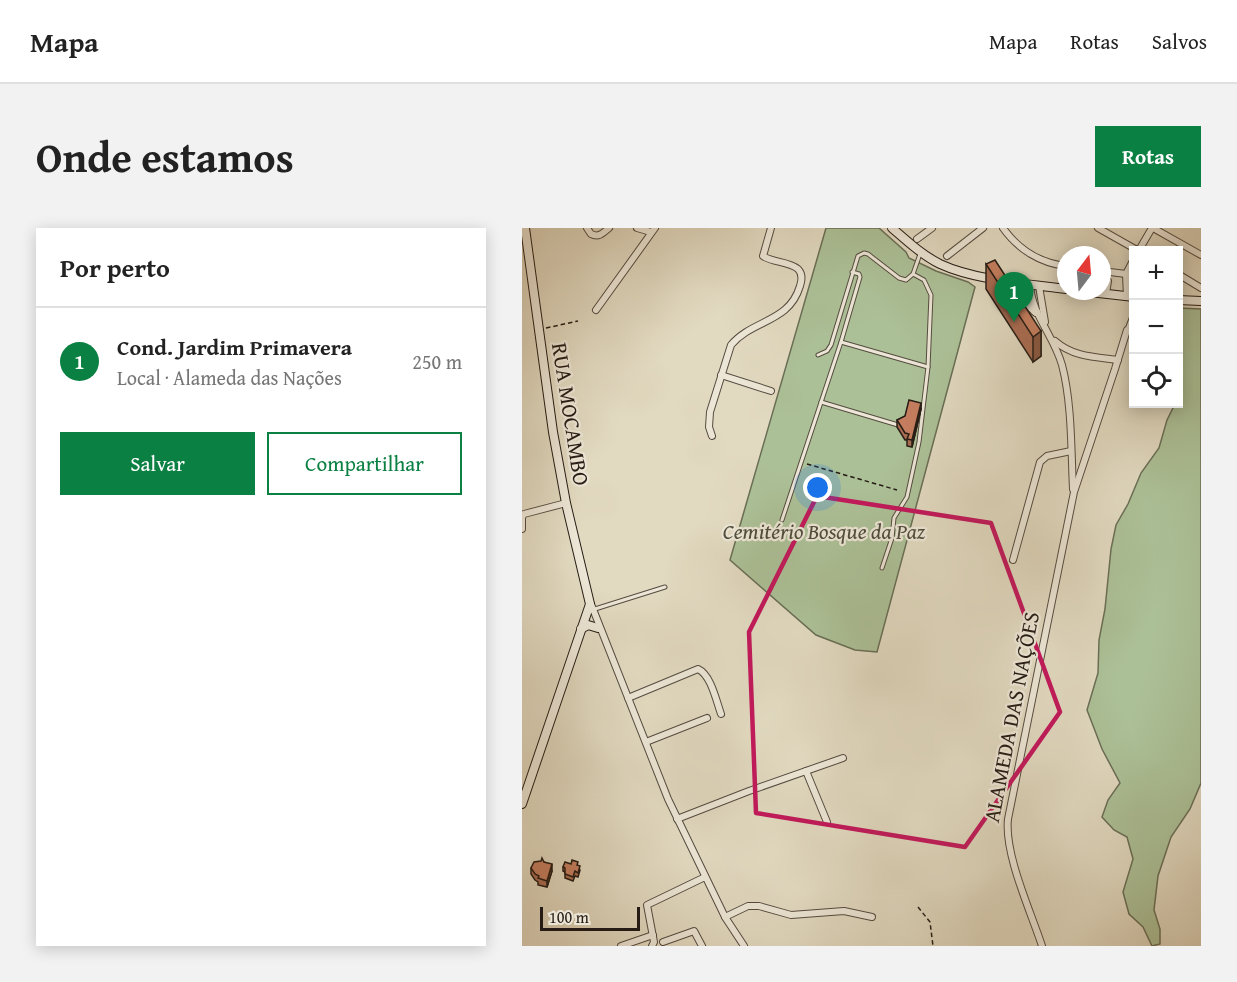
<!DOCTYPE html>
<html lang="pt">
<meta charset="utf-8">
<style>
body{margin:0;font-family:"Gentium Book Plus",serif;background:#f2f2f2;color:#222}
.controls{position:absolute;right:18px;top:18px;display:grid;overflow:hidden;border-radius:0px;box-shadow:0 3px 15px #0003}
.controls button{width:54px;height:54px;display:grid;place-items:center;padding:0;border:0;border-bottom:2px solid #e0e0e0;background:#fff;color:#222;font:30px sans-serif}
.compass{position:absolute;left:535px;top:18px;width:54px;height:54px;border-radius:50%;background:#fff;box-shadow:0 3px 15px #0003;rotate:16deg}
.scale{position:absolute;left:18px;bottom:15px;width:100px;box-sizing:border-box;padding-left:6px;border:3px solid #261c15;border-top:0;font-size:16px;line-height:21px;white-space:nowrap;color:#261c15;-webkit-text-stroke:4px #ece6d6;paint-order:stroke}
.you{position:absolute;left:296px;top:260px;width:21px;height:21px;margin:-15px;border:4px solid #fff;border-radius:50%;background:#1a73e8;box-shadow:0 0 0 9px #1a73e833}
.badge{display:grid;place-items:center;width:39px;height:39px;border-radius:50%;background:#0b8043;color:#fff;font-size:20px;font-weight:700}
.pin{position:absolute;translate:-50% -50px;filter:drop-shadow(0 2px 3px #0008)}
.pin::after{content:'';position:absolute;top:32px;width:21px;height:18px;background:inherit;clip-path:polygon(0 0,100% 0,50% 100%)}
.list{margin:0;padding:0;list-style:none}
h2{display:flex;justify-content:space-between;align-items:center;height:78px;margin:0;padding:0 24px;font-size:26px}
h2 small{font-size:20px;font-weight:400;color:#767676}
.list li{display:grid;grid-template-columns:39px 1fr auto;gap:18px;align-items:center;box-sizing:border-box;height:108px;padding:0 24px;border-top:2px solid #e0e0e0}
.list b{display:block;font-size:22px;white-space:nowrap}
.list p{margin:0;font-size:20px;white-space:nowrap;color:#767676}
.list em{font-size:20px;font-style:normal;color:#767676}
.actions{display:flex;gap:12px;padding:18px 24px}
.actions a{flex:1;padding:14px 0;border:2px solid #0b8043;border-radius:0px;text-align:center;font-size:21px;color:#0b8043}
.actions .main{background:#0b8043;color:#fff}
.icon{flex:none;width:33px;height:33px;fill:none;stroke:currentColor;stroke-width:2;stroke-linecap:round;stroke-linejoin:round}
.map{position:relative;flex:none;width:679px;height:718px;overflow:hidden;border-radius:0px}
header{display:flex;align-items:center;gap:36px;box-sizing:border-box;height:84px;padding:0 30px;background:#fff;border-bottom:2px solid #e0e0e0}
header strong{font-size:28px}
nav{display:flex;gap:33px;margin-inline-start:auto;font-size:21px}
.intro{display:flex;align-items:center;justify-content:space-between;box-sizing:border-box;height:144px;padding:0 36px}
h1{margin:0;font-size:42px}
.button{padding:15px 27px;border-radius:0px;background:#0b8043;color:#fff;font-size:21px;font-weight:700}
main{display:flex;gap:36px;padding:0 36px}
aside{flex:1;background:#fff;border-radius:0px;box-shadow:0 3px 15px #0003}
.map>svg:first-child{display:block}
.green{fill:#acc097;stroke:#696e56;stroke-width:1.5}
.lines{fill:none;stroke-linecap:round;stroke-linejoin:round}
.lane-casing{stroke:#554b40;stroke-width:5}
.street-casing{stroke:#554b40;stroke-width:8}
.secondary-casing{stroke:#261c15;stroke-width:10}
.path{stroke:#261c15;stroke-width:1.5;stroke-dasharray:4.5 3;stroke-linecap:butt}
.lane{stroke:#ece6d6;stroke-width:3}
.street{stroke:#ece6d6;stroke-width:6}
.secondary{stroke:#ece6d6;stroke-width:8}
.wall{fill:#a96c52;stroke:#261c15;stroke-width:1.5}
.shaded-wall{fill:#8a5842;stroke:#261c15;stroke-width:1.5}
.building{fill:#c57e5f;stroke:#261c15;stroke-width:1.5}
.marked{fill:none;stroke:#c2185b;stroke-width:4.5;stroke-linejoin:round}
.labels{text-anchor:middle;stroke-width:4.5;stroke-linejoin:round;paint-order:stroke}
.street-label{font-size:22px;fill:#261c15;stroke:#ece6d6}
.park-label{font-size:22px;font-style:italic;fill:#4e4d3c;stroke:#ece6d6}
</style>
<header>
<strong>Mapa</strong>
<nav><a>Mapa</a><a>Rotas</a><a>Salvos</a></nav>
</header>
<div class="intro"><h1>Onde estamos</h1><a class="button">Rotas</a></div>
<main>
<aside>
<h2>Por perto<small></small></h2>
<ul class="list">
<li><span class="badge">1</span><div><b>Cond. Jardim Primavera</b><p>Local · Alameda das Nações</p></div><em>250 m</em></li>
</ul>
<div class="actions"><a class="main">Salvar</a><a>Compartilhar</a></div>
</aside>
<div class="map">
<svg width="679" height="718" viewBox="0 0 679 718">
<rect width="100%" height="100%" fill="#e1d9c0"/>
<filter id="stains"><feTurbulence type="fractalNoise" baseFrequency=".00333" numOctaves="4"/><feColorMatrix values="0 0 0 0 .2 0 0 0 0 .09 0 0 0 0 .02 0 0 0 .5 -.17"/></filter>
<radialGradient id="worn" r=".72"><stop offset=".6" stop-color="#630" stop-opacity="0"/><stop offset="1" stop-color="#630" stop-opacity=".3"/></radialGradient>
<g class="green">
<polygon points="304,0 357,0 384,24 387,30 414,43 446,54 453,59 355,424 333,422 294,407 208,332"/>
<polygon points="657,80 679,81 679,555 668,581 649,609 636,648 632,682 638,701 638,716 630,718 621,699 607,686 601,664 611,631 605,609 592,602 580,589 586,572 598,555 580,521 565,482 576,445 577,412 583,381 589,321 594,297 606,276 619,245 637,220 645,192 653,176 656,176"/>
</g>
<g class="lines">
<g class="lane-casing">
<g id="lane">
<polyline points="605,101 612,83"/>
<polyline points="319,114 406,139"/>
<polyline points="296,127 305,123 309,117 336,28 342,25 346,26 377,50 384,52 391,46 398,26"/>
<polyline points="299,174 376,197"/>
<polyline points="260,292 319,114 338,49 337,46 330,44"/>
<polyline points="360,340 370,310 372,290 385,269 397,214 406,139 409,67 402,52 391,46"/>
<polyline points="73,381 143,359"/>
</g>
</g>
<g class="street-casing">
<g id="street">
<path d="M65,0L69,6C77,10 81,5 87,0"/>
<polyline points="115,0 129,4"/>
<path d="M481,0C496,21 518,35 544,38"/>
<polyline points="576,0 615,22"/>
<polyline points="631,0 679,27"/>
<polyline points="395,11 410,0"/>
<polyline points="617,22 630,0"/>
<polyline points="425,28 461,0"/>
<polyline points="580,43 604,46"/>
<polyline points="580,45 586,53 584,66"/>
<polyline points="656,46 679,60"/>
<path d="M508,57C510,87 532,108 540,137C550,175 549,221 551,261"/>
<polyline points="517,58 523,94"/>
<polyline points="605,69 604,46 612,31"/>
<polyline points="74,82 133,0"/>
<path d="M533,113C551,129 573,129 596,132"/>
<polyline points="199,147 249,163"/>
<path d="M190,208L187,199L188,184L209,117C231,91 267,95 278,58C280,52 281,46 276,41C266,33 251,35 241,28L249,0"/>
<polyline points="0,301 0,289 2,286 44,275"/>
<polyline points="491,332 518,234 525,228 549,223"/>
<polyline points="69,376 146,571 203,689 222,718"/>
<path d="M106,470L176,441C189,447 194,472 199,486"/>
<polyline points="124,514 185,490"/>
<polyline points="284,543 305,594"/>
<polyline points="155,591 227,563 321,530"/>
<polyline points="203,689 226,678 237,678 269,687 322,683 350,689"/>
<polyline points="141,714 172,703 180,718"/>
<polyline points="99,718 131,707"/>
<polyline points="130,718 132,714 125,677 183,649"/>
<path d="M520,718C509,684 482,626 486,591L552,264L593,141L605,102"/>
</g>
</g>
<g class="secondary-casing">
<g id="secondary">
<path d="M370,0C385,13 400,27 418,36C452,52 506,56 544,61"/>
<polyline points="486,57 514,84"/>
<polyline points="559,63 612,69"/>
<polyline points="656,72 679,73"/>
<polyline points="59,401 66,397 76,400"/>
<polyline points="0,576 68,376 44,275 31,204 3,0"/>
</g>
</g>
<g class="path">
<polyline points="24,100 56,93"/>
<polyline points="285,236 375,262"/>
<polyline points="396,679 408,694 411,718"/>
</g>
<use href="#lane" class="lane"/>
<use href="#street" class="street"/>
<use href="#secondary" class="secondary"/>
</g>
<g class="wall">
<polygon points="464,36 519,103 519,128 511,134 464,61"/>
<polygon points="399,181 390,219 385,218 385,212 383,212 375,199 375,192"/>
<polygon points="22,634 30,643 25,659 16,657 16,654 13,652 9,646 9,640"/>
<polygon points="49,636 55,637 58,642 56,649 53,648 51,653 43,650 43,644 41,643 41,639"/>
</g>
<g class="shaded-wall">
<polygon points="519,103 519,128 511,134 511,109"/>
<polygon points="399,175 399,181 390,219 390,212"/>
<polygon points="30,636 30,643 25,659 25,653"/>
</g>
<g class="building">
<polygon points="473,32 519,103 511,109 464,36"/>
<polygon points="612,36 612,58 610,58 608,49"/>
<polygon points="387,172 399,175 390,212 385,211 387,206 383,205 375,192 383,188"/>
<polygon points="20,630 22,634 30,636 25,653 16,650 17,648 13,646 9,640 12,634 19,633"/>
<polygon points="50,632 56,634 55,637 58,638 56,645 53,643 51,649 43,646 43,640 41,639 43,634 49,636"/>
</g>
<path class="marked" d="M295,268L469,295L538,484L443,619L234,585L227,404Z"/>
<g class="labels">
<g class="street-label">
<text transform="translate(49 186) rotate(81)" y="8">RUA MOCAMBO</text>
<text transform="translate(489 489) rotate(-79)" y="8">ALAMEDA DAS NAÇÕES</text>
</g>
<g class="park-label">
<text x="302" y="311">Cemitério Bosque da Paz</text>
</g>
</g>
<rect width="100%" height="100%" filter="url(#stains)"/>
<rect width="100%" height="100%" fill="url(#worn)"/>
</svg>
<div class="controls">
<button>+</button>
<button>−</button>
<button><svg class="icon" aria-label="locate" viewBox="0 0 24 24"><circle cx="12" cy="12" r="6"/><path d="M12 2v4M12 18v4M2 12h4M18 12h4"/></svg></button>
</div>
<svg class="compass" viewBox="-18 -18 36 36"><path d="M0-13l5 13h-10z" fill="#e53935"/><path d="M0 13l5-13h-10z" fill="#767676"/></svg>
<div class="scale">100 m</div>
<div class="you"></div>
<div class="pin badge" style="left:492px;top:94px">1</div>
</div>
</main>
